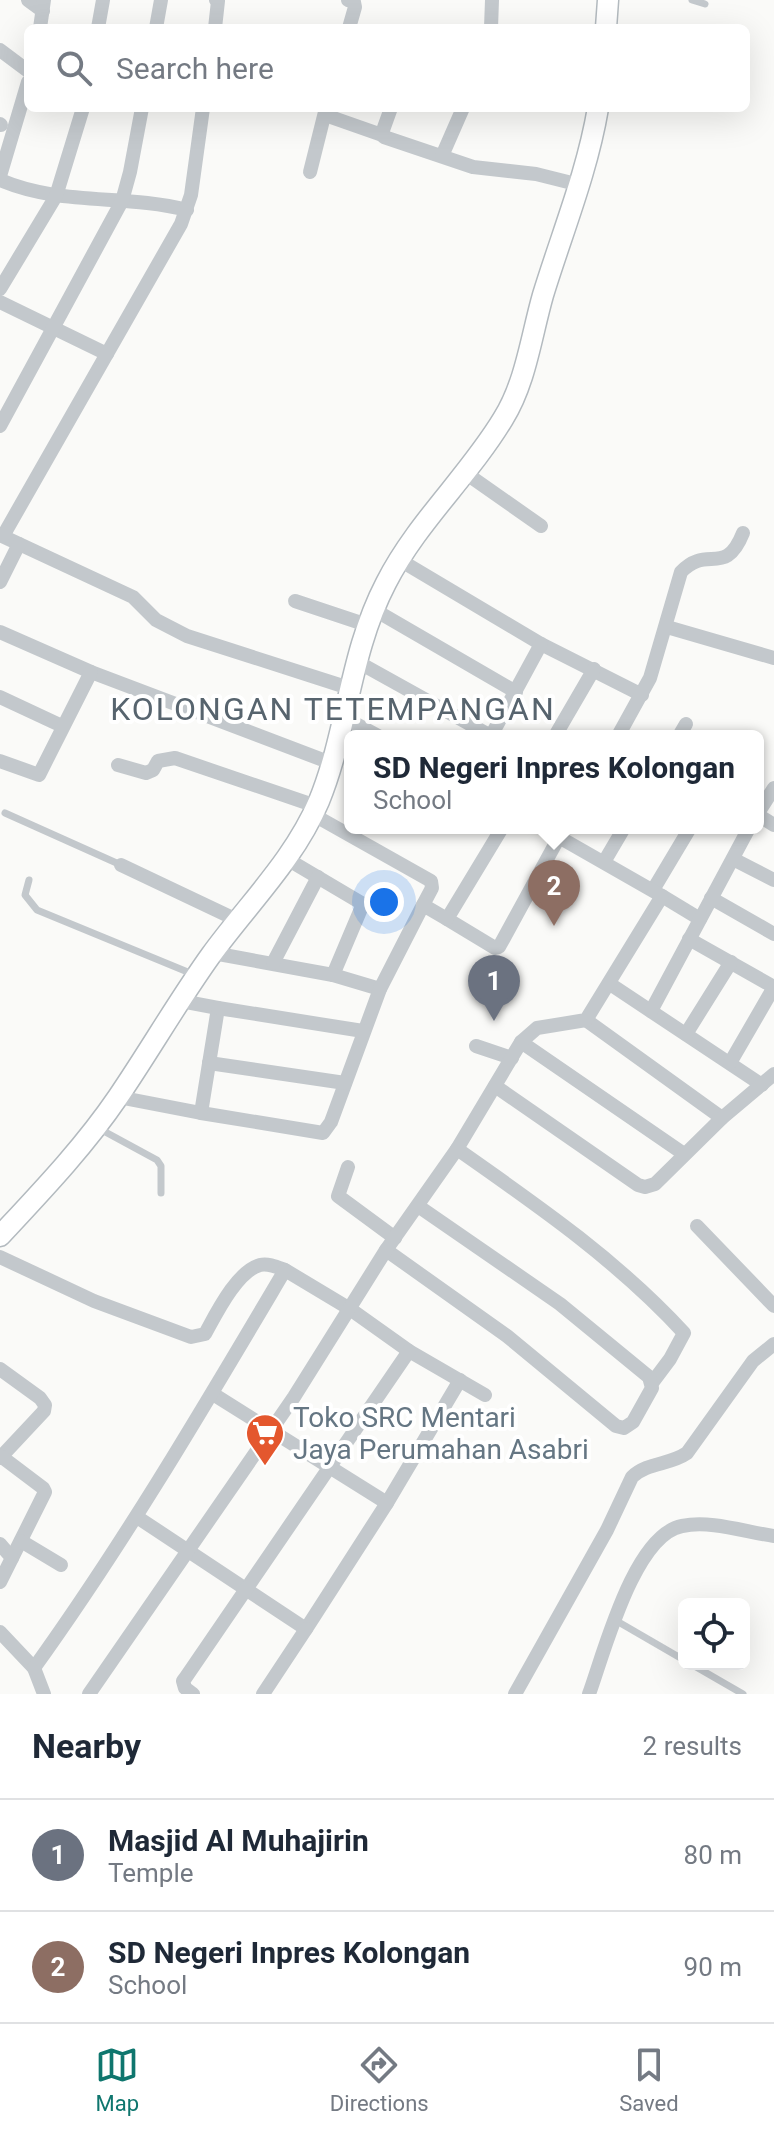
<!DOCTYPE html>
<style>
body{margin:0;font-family:Roboto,sans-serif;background:#f6f6f7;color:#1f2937}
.controls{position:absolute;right:24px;bottom:24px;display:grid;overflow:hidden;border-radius:12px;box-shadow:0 8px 32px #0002}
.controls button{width:72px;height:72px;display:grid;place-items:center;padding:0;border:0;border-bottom:2px solid #e0e1e3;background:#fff;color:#1f2937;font:40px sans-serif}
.you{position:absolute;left:384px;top:902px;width:28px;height:28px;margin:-20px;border:6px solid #fff;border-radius:50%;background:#1a73e8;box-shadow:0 0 0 12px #1a73e833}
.badge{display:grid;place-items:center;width:52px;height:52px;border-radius:50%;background:#0f766e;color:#fff;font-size:26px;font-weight:700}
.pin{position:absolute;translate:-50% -66px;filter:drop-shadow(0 2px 4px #0008)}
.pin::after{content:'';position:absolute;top:42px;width:28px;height:24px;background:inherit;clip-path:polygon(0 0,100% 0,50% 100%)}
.popup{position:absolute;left:344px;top:730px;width:420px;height:104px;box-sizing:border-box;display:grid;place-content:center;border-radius:12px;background:#fff;filter:drop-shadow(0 2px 6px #0005);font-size:26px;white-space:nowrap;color:#747a83}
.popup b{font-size:30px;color:#1f2937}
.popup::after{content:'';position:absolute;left:50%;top:100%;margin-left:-16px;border:16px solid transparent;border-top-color:#fff}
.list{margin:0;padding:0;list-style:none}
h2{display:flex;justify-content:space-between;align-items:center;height:104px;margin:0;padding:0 32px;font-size:34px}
h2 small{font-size:26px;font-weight:400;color:#747a83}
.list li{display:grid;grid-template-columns:52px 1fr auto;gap:24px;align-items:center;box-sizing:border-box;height:112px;padding:0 32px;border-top:2px solid #e0e1e3}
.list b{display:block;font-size:30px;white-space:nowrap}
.list p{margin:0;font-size:26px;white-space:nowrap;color:#747a83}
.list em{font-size:26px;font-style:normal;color:#747a83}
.icon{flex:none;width:44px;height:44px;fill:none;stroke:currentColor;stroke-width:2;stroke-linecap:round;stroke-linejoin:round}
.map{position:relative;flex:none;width:774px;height:1694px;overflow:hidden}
.search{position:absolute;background:#fff;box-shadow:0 8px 32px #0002;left:24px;right:24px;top:24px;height:88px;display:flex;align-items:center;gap:20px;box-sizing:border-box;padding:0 28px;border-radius:12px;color:#747a83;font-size:30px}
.sheet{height:328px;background:#fff}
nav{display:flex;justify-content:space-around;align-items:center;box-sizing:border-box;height:112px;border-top:2px solid #e0e1e3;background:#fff;font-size:22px;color:#747a83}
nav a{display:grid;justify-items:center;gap:4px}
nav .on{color:#0f766e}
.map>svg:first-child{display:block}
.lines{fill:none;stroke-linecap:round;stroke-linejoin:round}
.secondary-casing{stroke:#b3babf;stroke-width:23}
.lane{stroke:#c3c8cc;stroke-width:7}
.street{stroke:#c3c8cc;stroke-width:14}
.secondary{stroke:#fff;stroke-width:20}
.labels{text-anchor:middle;stroke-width:8;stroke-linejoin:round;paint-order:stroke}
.poi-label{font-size:28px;fill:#657683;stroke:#fff;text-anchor:start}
.quarter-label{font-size:32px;letter-spacing:2px;fill:#57646e;stroke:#fff}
</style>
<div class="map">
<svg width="774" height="1694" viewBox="0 0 774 1694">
<rect width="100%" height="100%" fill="#fafaf8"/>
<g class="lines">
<g class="secondary-casing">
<g id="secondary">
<polyline points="606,28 608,0"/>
<path d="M0,1236C41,1192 84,1147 118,1097C150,1050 178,1001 211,955C248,904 294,860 319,801C348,730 349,654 386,583C417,522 468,477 503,419C526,382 531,337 543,295C562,233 587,173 598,108"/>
</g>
</g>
<g class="lane">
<polyline points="692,0 705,4"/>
<polyline points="5,813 121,865"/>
<polyline points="29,880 25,895 37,910 195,975"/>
<polyline points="98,1128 157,1160 161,1166 161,1193"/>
<polyline points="615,1620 684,1660"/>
<polyline points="691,1664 743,1694"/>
</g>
<g class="street">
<polyline points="28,0 43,11"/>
<polyline points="348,0 354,2 355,7 349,28"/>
<polyline points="40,28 44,0"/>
<polyline points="98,28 103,0"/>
<polyline points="156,28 161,0"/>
<polyline points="215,28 218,1 216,0"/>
<polyline points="491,28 492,0"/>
<polyline points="0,50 28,71"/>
<polyline points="391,108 382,133 384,137 473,167 536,174 580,185"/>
<polyline points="325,115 382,135"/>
<polyline points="0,124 1,125"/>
<polyline points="442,156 463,108"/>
<polyline points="310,172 326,108"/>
<polyline points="0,176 28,82"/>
<path d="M0,180C60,206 125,194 187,210"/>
<polyline points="0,289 56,196 83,108"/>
<polyline points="0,302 107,354"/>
<polyline points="0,426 122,201 130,172 142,108"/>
<polyline points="464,472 541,526"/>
<polyline points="0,535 133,597 156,620 187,636 349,688"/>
<polyline points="3,536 181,224 191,195 203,108"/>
<polyline points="398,559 541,644 642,695"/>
<polyline points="0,582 19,544"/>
<polyline points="295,601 367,625"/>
<polyline points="373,609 516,692"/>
<polyline points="667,627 774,658"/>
<polyline points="0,632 91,672 331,763"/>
<polyline points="356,661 491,736"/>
<polyline points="0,697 62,726"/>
<polyline points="343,717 378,736"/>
<polyline points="491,736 541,644"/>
<polyline points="555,736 594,669"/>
<path d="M618,736L650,678L681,572C707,544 725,578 743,533"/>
<polyline points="679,736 686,724"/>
<polyline points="0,761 39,775 91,672"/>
<polyline points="118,765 146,773 153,770 158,761 175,758 316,806"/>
<polyline points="758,813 774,788"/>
<polyline points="312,814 431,881 432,888 423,905"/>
<polyline points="758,815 774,825"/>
<polyline points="502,828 447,919 495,948 499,947 564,828"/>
<polyline points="287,859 363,904 333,975"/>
<polyline points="733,859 774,880"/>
<polyline points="604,862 624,828"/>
<polyline points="121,865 237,920"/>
<polyline points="653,890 690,828"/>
<polyline points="662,896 700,919"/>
<polyline points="711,898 774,934"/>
<polyline points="689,939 774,987"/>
<polyline points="213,953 333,975 380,989"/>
<polyline points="273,963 318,877"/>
<polyline points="610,984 762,1085"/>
<polyline points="181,1001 218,1008 201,1113 323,1133 331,1122 380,989 423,905 447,919"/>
<polyline points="218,1008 363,1031"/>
<polyline points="651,1011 749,828"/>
<polyline points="586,1020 722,1118"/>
<polyline points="686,1034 731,962"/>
<polyline points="521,1042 684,1154"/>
<polyline points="476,1046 512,1058"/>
<polyline points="209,1063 345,1083"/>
<polyline points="730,1063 774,987"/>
<polyline points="495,1086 638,1185 645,1187 655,1184 722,1118 774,1074"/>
<polyline points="118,1097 201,1113"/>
<path d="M457,1149C537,1205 618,1261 684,1333L670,1359L652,1383"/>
<polyline points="348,1167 338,1196 395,1238"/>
<polyline points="697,1226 774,1306"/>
<polyline points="386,1250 507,1336 616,1426 624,1428 633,1422 652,1388 649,1377 560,1304 418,1206"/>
<path d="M0,1257L94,1301L191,1337L205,1334C216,1314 237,1271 260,1265C268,1263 277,1267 285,1270"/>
<polyline points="0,1369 40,1398 45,1405 44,1411 0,1458"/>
<polyline points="213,1394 387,1503"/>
<polyline points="2,1457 43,1488 45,1492 12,1558"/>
<polyline points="137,1517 306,1629 387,1503 460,1380"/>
<polyline points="21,1541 61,1565"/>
<polyline points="0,1544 12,1558 0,1582"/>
<polyline points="0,1632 34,1668 44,1694"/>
<path d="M34,1668C126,1540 205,1405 285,1270L350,1309L409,1351L485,1395"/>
<polyline points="89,1694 294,1397 386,1250 457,1149 521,1042 537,1028 586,1020 662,896 543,828"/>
<polyline points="193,1694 185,1688 183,1681 186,1677 409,1351"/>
<polyline points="263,1694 306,1629"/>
<path d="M515,1694L607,1530L632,1477C648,1462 670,1465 687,1453L753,1361L774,1344"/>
<path d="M589,1694C604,1653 634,1535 682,1526C711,1520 745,1532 774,1536"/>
</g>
<use href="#secondary" class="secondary"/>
</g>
<defs>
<g id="supermarket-pin" transform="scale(2)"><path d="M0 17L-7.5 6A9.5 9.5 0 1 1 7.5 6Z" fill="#e4572e" stroke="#fff"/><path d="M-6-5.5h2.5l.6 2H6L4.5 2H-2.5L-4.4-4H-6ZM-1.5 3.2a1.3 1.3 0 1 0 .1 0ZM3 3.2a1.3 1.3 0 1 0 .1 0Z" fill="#fff"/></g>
</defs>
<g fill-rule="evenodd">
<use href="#supermarket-pin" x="265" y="1433"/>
</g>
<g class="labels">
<g class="poi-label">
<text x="293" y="1427">Toko SRC Mentari<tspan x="293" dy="32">Jaya Perumahan Asabri</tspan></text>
</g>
<g class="quarter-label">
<text x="333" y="720">KOLONGAN TETEMPANGAN</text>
</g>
</g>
</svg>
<div class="controls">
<button><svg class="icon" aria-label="locate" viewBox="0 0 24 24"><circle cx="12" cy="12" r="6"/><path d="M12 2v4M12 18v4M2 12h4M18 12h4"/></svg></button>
</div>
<div class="you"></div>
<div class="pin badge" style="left:494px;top:1021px;background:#6b7280">1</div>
<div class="pin badge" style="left:554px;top:926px;background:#8d6e63">2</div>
<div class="popup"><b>SD Negeri Inpres Kolongan</b>School</div>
<div class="search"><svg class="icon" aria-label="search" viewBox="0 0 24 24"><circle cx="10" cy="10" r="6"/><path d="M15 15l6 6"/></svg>Search here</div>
</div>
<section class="sheet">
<h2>Nearby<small>2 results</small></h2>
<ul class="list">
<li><span class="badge" style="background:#6b7280">1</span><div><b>Masjid Al Muhajirin</b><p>Temple</p></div><em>80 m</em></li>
<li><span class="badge" style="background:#8d6e63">2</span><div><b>SD Negeri Inpres Kolongan</b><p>School</p></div><em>90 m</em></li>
</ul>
</section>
<nav>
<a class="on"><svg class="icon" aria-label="map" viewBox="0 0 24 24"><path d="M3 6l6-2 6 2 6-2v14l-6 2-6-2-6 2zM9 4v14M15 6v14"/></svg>Map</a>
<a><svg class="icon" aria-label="directions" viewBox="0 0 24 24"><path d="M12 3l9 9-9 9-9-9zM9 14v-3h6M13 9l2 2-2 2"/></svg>Directions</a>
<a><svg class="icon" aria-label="saved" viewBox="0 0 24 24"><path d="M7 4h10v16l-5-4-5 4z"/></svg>Saved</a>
</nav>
